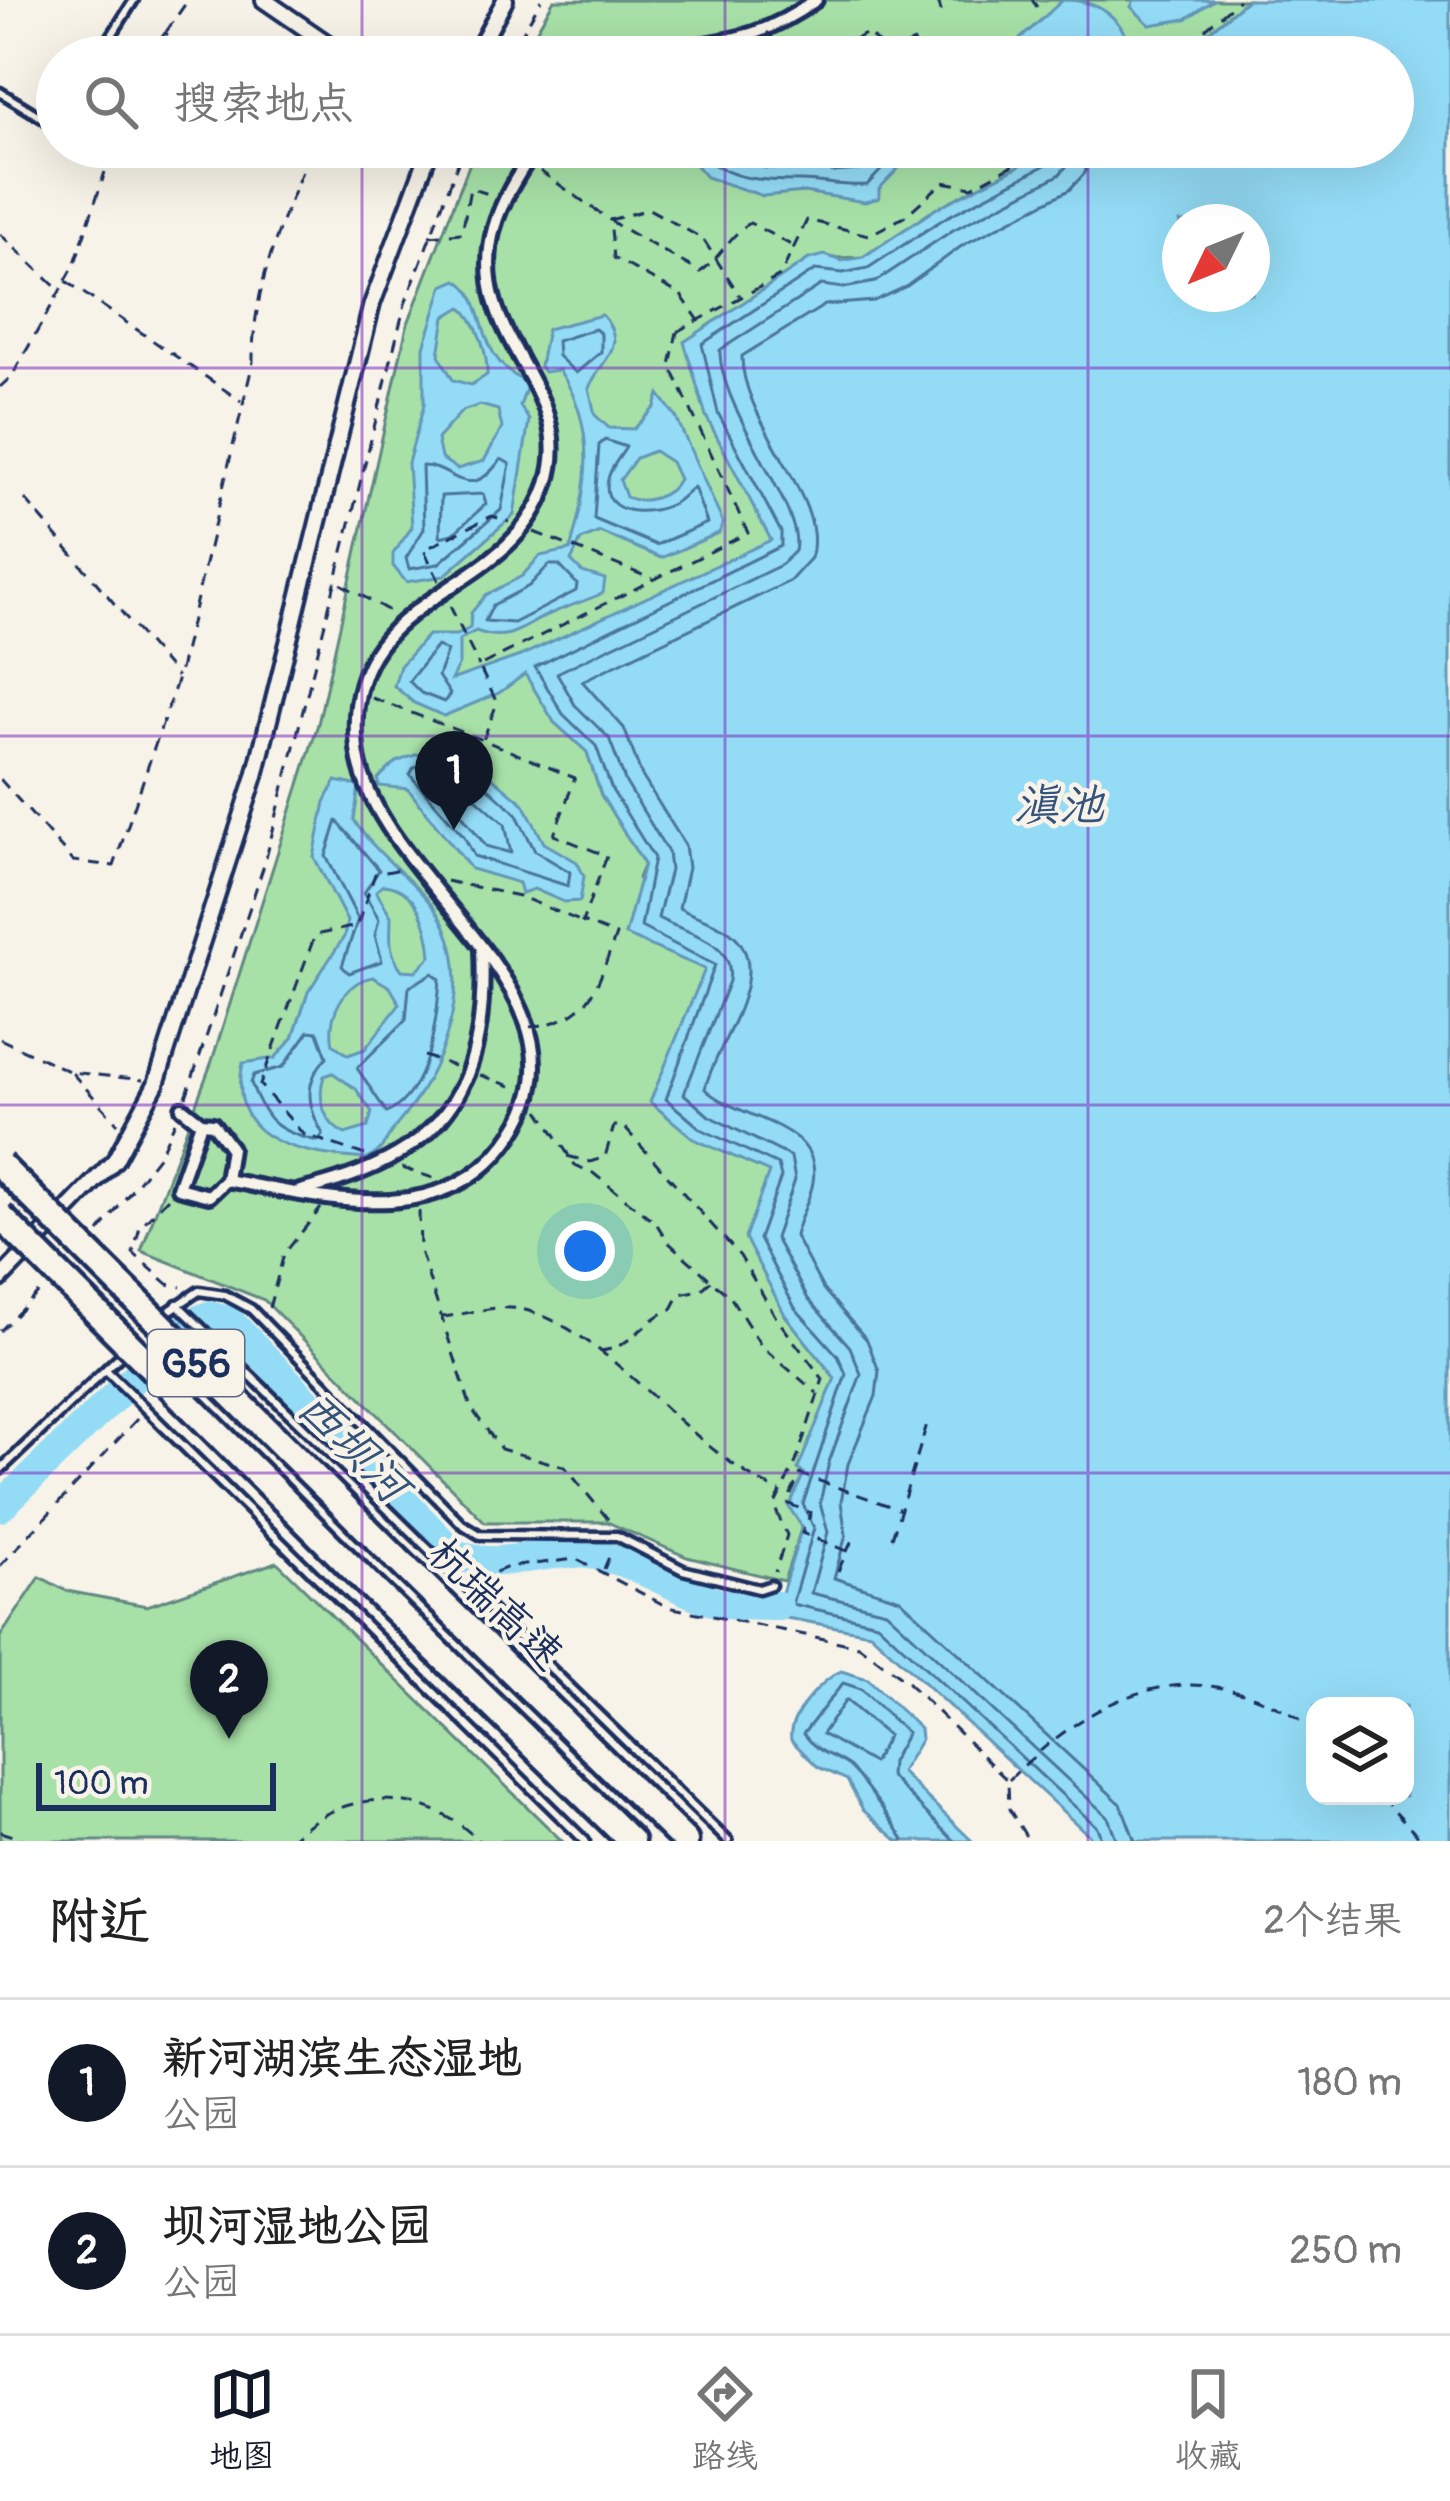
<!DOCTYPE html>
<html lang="zh">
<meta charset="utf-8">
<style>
body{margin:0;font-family:Pangolin,"LXGW WenKai TC",sans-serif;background:#f6f6f6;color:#222}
.controls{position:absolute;right:36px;bottom:36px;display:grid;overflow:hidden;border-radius:24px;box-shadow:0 12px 48px #0002}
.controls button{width:108px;height:108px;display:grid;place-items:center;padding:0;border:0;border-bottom:3px solid #e0e0e0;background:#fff;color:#222;font:60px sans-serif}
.compass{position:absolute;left:1162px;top:204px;width:108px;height:108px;border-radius:50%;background:#fff;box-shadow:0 12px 48px #0002;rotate:227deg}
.scale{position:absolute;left:36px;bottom:30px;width:240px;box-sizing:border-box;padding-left:12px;border:6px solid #1b2f5e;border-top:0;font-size:33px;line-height:42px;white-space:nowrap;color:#1b2f5e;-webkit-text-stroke:9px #f7f3e8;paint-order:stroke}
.you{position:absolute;left:585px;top:1251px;width:42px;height:42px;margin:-30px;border:9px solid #fff;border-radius:50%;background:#1a73e8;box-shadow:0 0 0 18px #1a73e833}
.badge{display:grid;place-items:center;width:78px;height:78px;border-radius:50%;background:#111827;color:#fff;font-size:39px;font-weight:700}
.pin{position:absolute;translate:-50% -99px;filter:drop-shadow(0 3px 6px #0008)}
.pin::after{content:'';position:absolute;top:63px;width:42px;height:36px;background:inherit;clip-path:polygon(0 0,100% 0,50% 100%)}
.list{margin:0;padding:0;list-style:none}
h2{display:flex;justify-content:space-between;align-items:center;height:156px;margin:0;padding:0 48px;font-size:51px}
h2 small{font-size:39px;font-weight:400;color:#767676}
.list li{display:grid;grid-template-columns:78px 1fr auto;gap:36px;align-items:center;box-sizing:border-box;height:168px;padding:0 48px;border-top:3px solid #e0e0e0}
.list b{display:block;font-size:45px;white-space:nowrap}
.list p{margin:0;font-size:39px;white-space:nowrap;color:#767676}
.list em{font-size:39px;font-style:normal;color:#767676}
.icon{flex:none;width:66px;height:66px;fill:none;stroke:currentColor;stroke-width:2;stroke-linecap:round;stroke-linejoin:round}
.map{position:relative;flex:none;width:1450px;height:1841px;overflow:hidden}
.search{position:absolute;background:#fff;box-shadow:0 12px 48px #0002;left:36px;right:36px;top:36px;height:132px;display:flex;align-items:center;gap:30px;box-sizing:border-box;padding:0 42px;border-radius:66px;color:#767676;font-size:45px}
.sheet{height:492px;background:#fff}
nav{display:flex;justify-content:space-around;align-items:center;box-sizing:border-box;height:168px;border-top:3px solid #e0e0e0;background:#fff;font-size:33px;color:#767676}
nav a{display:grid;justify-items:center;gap:6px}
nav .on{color:#111827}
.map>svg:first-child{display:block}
.green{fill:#a7e1a7;stroke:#618882;stroke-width:3}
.water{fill:#94dcf6;stroke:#6497b9;stroke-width:3;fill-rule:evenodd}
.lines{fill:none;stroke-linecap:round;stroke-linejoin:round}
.shore{stroke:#4b749b;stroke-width:3}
.river{stroke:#94dcf6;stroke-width:30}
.service-casing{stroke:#1b2f5e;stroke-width:15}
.pedestrian-casing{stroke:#1b2f5e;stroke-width:20}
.minor-casing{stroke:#1b2f5e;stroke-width:22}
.motorway-casing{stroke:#1b2f5e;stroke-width:33}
.path{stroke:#1b2f5e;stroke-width:3;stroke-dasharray:12 9;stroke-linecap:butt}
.service{stroke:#f7f3e8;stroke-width:6}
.pedestrian{stroke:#f7f3e8;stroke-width:10}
.minor{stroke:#f7f3e8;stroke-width:14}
.motorway{stroke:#f7f3e8;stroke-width:24}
.motorway-bridge-casing{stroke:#1b2f5e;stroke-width:33;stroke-linecap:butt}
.path-bridge{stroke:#1b2f5e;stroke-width:3;stroke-dasharray:12 9;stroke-linecap:butt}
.motorway-bridge{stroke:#f7f3e8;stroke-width:24}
.grid{fill:none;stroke:#7b2cbf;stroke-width:3;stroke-opacity:0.55}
.labels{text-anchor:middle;stroke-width:9;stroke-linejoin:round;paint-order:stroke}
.shield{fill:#f7f3e8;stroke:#5d6a87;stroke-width:3}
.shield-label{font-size:39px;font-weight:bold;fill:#1b2f5e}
.street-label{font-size:42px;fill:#1b2f5e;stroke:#f7f3e8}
.water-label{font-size:45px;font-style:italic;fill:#33527c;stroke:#f7f3e8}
</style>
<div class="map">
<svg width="1450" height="1841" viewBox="0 0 1450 1841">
<rect width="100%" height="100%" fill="#f7f3e8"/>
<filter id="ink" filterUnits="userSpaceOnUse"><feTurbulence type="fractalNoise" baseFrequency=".00833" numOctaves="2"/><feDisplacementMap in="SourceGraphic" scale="24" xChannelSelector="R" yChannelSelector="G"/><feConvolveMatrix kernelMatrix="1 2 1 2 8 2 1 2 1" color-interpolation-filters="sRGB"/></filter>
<g filter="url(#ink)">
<g class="green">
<polygon points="554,0 1247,0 1178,57 521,57"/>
<polygon points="476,147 1056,147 937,208 863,257 809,259 685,342 706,416 772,540 554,722 587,752 601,795 644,864 638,878 705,969 694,1139 770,1172 785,1315 835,1378 799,1470 804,1472 802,1526 784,1581 687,1557 607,1522 485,1522 264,1300 141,1251 212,1061 318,724 407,326"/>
<polygon points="277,1562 562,1841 0,1841 0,1637 40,1577 67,1591 147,1606"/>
</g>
<g class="water">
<path d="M1063,0C1100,0 1126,19 1132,57H1026L1020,39Z"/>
<polygon points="1134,0 1214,0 1186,19 1150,25 1131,7"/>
<path d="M1247,0H1450V1841H1095L870,1633L775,1616L802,1527L789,1507L804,1473L798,1469L835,1378L785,1315L745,1238L769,1172L694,1139L650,1102L705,969L625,935L644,864L601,795L587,752L554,722L525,674L499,693L444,716L414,703L394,686L400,666L428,635H456L470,628L471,613L486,595L522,576L540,556L570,550C587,488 599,428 559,370L544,372L540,366L547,329L602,315C630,346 601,359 589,388L595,415L609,428L634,429L655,407L659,394L676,417L723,523L719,533L661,558L600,532L581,540L571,561L582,572L605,579L603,593C588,600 572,605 557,611C524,623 513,645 476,631L459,640V664L451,680L520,656L771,540L706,416L684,342L809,259L825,255L842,261L863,257L937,208L1056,147H1393V57H1178ZM1180,222H1252V294H1180ZM654,451L671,462L679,479C670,497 644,505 626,497L620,480L636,458ZM1315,1706H1405V1796H1315Z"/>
<polygon points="680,147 917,147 917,149 879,189 879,198 865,202 804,192 763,196 706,177"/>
<path d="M457,280C491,299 471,359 528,383L520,406L529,420L514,515L444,576L406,582L393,566V554L412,527L408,463L424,405V347L443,286ZM461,307C477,320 488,354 487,375L471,385L453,380L439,355L445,317ZM480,405L498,410L502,428L484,461L457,469L441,458L437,439L462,411Z"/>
<polygon points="458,749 524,804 544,843 577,862 584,876 580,901 564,902 534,889 522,893 519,883 471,869 408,789 379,786 378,779 396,762 415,755"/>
<path d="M336,781L359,786L354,820C378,860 425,884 445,927C474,992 439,1076 396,1126C385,1139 383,1153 366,1159C306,1154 225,1145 243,1063L275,1058L293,1038L308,992L344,937L347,921L314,857L325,802ZM383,885C417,887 429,927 431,956L416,971L402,970C387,951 391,937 391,916L376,891ZM373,977L390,987L400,1004L365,1049L348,1055L333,1044C327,1016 344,982 373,977ZM333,1073L356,1089L372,1112L368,1127L345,1134C323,1123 317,1098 324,1076Z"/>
<path d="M841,1671L868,1679L920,1729L921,1739L901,1772L972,1841H898L863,1810L847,1780L818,1767L791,1740C787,1717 821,1680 841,1671Z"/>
</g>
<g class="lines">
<g class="shore">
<path d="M694,147C723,180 758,181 800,181C823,181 843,187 867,185L903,147"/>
<polyline points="714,147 766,168 805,165 834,172 859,170 885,147"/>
<polyline points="1057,147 1051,162 945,218 868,268 843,273 815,270 702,344 718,413 781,532 781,546 535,667 563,714 596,746 612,790 654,858 641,927 715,965 666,1099 701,1129 778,1165 781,1177 759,1239 795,1308 838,1356 846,1374 803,1504 814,1528 792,1604 877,1623 1097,1827 1102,1841"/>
<path d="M1072,147L1070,162L1059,175L953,230L875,282L844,288L821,285L720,350C719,411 806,510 795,551L781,565L557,673L575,705L609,738L626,783L668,852L670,870L658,918C686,934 736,939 729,981L684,1094L709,1116L791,1157L795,1180L775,1238L808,1299L850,1347L861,1374L829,1462L820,1503L828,1532L811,1593L886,1611L1108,1817L1117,1841"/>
<path d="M1090,147L1085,173L1069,190L963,245L907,286L874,301L825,305L742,356C741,422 830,501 811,558L790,581L582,681L624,728L642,776L685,845L688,868L679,908C695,917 715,921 730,932C779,970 714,1046 705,1089C737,1120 823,1122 813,1182C810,1201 799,1218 795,1236L823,1289L867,1340L879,1371L876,1396L848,1464L841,1502L846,1535L834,1578L900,1599L1121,1804L1135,1841"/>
<polygon points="595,329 601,334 601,352 576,373 558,356 557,341"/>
<path d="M605,440L626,447C621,456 610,468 608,479C600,518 651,515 672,504C681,500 686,492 694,487L707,523L656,545L594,519L599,445Z"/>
<path d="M501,459L510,464L501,510L438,564L409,569L406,558L424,529L422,466C453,465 467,506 501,459Z"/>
<polygon points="483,494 486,504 453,534 440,537 441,496"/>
<polygon points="549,565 559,565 577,584 576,591 514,623 485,621 493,605 529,586"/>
<polygon points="437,646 447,651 438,676 450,694 444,702 421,693 409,681"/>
<polygon points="443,761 464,766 516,813 535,851 570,872 568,886 474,856 464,836 410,775 414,768"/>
<polygon points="443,777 454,778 505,824 511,853 486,846 439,785"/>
<polygon points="337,821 379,870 364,893 379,919 375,935 382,961 349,973 342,966 358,919 326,856"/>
<path d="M433,973L440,979C437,1021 429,1092 387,1113L357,1068L406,1020L409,987Z"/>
<path d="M309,1031L318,1032L327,1057C304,1081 306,1104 323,1134L318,1141C277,1132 266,1122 251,1083L254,1075L283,1067Z"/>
<polygon points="846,1700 888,1736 873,1763 822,1734"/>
<path d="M904,1841C904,1836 855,1771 849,1766C832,1754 817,1753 803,1734L843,1683L861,1689L907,1733L891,1762L890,1776L954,1841"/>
</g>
<path class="river" d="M0,1507L191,1323L209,1316L229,1321L451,1551C491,1575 542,1548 588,1554C633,1559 669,1587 712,1601C732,1607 757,1605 778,1606"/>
<g class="service-casing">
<g id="service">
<polyline points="98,57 134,0"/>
<polyline points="0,92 57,127"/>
<polyline points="89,147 109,160"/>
<polyline points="177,1304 728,1841"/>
<polyline points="160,1317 199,1291 225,1295 251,1309 462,1524 480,1535 617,1536 683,1570 759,1589 771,1585"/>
<polyline points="106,1370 585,1841"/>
<polyline points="0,1470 125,1351"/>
</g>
</g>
<g class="pedestrian-casing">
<g id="pedestrian">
<path d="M635,57C711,38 748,49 816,0"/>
<polyline points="182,1108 201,1123"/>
<polygon points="201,1123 213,1124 231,1148 226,1180 209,1196 178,1188"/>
<path d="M226,1180C319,1197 438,1232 505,1144C617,998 372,884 357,749C339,586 506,605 547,484C579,386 464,338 494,228C502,199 520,172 536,147"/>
<path d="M300,1191C440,1157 489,1094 482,950"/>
</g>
</g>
<g class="minor-casing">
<g id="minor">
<polyline points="264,0 347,57"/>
<polyline points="474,57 505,0"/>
<polyline points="0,1279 115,1160 156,1084 255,776 372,304 431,147"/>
</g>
</g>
<g class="motorway-casing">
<g id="motorway">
<polyline points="395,1557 685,1841"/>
<polyline points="368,1584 631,1841"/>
</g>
</g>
<g class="path">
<polyline points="938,0 943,19"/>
<polyline points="1032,0 1037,7"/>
<polyline points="166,32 188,0"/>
<polyline points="148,57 165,33 199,57"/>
<polyline points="509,57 541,0"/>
<polyline points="816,57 868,33 888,54 914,42 924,57"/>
<polyline points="1173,57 1239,0"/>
<polyline points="485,147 509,162"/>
<path d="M540,171L617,225L700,272C721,258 728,236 750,223L791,245"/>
<polyline points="0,234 59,290"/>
<polyline points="429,236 462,233 470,188 492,195"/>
<polyline points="66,281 241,401"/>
<polyline points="700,322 681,295 614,258 610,220 649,209 703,239 740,296"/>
<polyline points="677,332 780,276 807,220 869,235 904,217 943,182 972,187 1047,147"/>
<polyline points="0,387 12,376 74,266 105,172"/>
<polyline points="25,499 177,677"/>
<polyline points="534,532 655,580"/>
<polyline points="439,581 424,550 492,516 509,522"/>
<polyline points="341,584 391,612"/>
<polyline points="450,606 479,666"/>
<polyline points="372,698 483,740"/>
<path d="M0,779L73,861L114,866L178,678L253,362C252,286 284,216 312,147"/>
<polyline points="446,881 519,896 582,922"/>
<polyline points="0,1039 71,1072 143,1080"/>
<polyline points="424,1056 454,1066"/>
<polyline points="72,1073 118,1124"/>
<polyline points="480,1075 516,1088"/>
<polyline points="186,1097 265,862 405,304 464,147"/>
<polyline points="539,1110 575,1165 593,1173 656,1223 668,1242 731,1298 762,1347 817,1393"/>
<polyline points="365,1155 303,1134 260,1085 315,935 357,926 375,874 402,869"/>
<polyline points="567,1156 590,1162 605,1157 614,1126 623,1126 740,1256 777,1319 823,1379 796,1462 774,1506 787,1535 775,1572"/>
<polyline points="402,1168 433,1178"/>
<polyline points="168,1198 140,1227 133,1253 168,1284 181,1287"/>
<polyline points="419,1211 420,1251 471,1408 501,1449 565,1467 612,1524"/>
<polyline points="99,1232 160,1154 175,1122"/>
<polyline points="269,1308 284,1254 321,1208"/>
<path d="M441,1317C473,1314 499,1301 532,1312C614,1337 695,1457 780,1491"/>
<polyline points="0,1331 41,1290"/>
<path d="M599,1351C630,1350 644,1319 672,1309L680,1294L701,1290L712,1280"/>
<polyline points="892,1538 927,1424"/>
<polyline points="847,1551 802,1533 811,1513 787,1503 800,1474 901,1510"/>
<polyline points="0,1566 139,1417"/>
<polyline points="604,1569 612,1550"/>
<polyline points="838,1571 855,1534"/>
<polyline points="476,1580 508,1567 576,1559 668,1607 859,1646 905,1680 1008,1781 1009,1809 1029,1841"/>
<path d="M1009,1780C1102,1687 1198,1648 1315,1729"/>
<polyline points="1381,1796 1423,1841"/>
<polyline points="0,1832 28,1841"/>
<path d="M289,1841C343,1787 424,1786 479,1841"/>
</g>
<use href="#service" class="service"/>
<use href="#pedestrian" class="pedestrian"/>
<use href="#minor" class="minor"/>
<use href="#motorway" class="motorway"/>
<g class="motorway-bridge-casing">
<g id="motorway-bridge">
<polyline points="0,1165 395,1557"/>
<polyline points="0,1216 368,1584"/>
</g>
</g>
<g class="path-bridge">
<polyline points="767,32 790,57"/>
<path d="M530,1027C593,1019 596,988 616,935L582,922L607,856L554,835L575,778L483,740L497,703L479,666L748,533L670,365L677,332"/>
</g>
<use href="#motorway-bridge" class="motorway-bridge"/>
</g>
</g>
<path class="grid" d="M362,0V57M725,0V57M1088,0V57M362,147V1841M725,147V1841M1088,147V1841M0,368H1450M0,736H1450M0,1105H1450M0,1473H1450"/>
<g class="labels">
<rect class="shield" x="148" y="1330" width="96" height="66" rx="9"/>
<g class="shield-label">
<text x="196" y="1377">G56</text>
</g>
<g class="street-label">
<text transform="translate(497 1603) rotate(44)" y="15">杭瑞高速</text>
</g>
<g class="water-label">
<text x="1059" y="820">滇池</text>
<text transform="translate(354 1446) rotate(45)" y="16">西坝河</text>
</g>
</g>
</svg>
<div class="controls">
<button><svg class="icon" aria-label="layers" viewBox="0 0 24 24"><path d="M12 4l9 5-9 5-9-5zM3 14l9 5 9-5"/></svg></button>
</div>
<svg class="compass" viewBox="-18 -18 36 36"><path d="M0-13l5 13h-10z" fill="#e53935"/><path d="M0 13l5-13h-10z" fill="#767676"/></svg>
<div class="scale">100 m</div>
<div class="you"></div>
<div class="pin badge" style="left:454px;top:830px">1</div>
<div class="pin badge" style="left:229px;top:1739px">2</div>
<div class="search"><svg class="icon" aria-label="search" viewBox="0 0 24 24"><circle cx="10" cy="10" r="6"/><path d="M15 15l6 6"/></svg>搜索地点</div>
</div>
<section class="sheet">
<h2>附近<small>2个结果</small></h2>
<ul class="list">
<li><span class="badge">1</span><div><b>新河湖滨生态湿地</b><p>公园</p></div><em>180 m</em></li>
<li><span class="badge">2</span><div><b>坝河湿地公园</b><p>公园</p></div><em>250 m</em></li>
</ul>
</section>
<nav>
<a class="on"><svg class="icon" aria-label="map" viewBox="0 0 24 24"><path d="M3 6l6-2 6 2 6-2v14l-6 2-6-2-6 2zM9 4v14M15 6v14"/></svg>地图</a>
<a><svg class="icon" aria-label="directions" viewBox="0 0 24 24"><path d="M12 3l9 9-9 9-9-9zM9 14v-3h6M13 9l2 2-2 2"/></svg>路线</a>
<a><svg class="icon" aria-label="saved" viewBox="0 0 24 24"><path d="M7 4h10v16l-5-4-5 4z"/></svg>收藏</a>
</nav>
